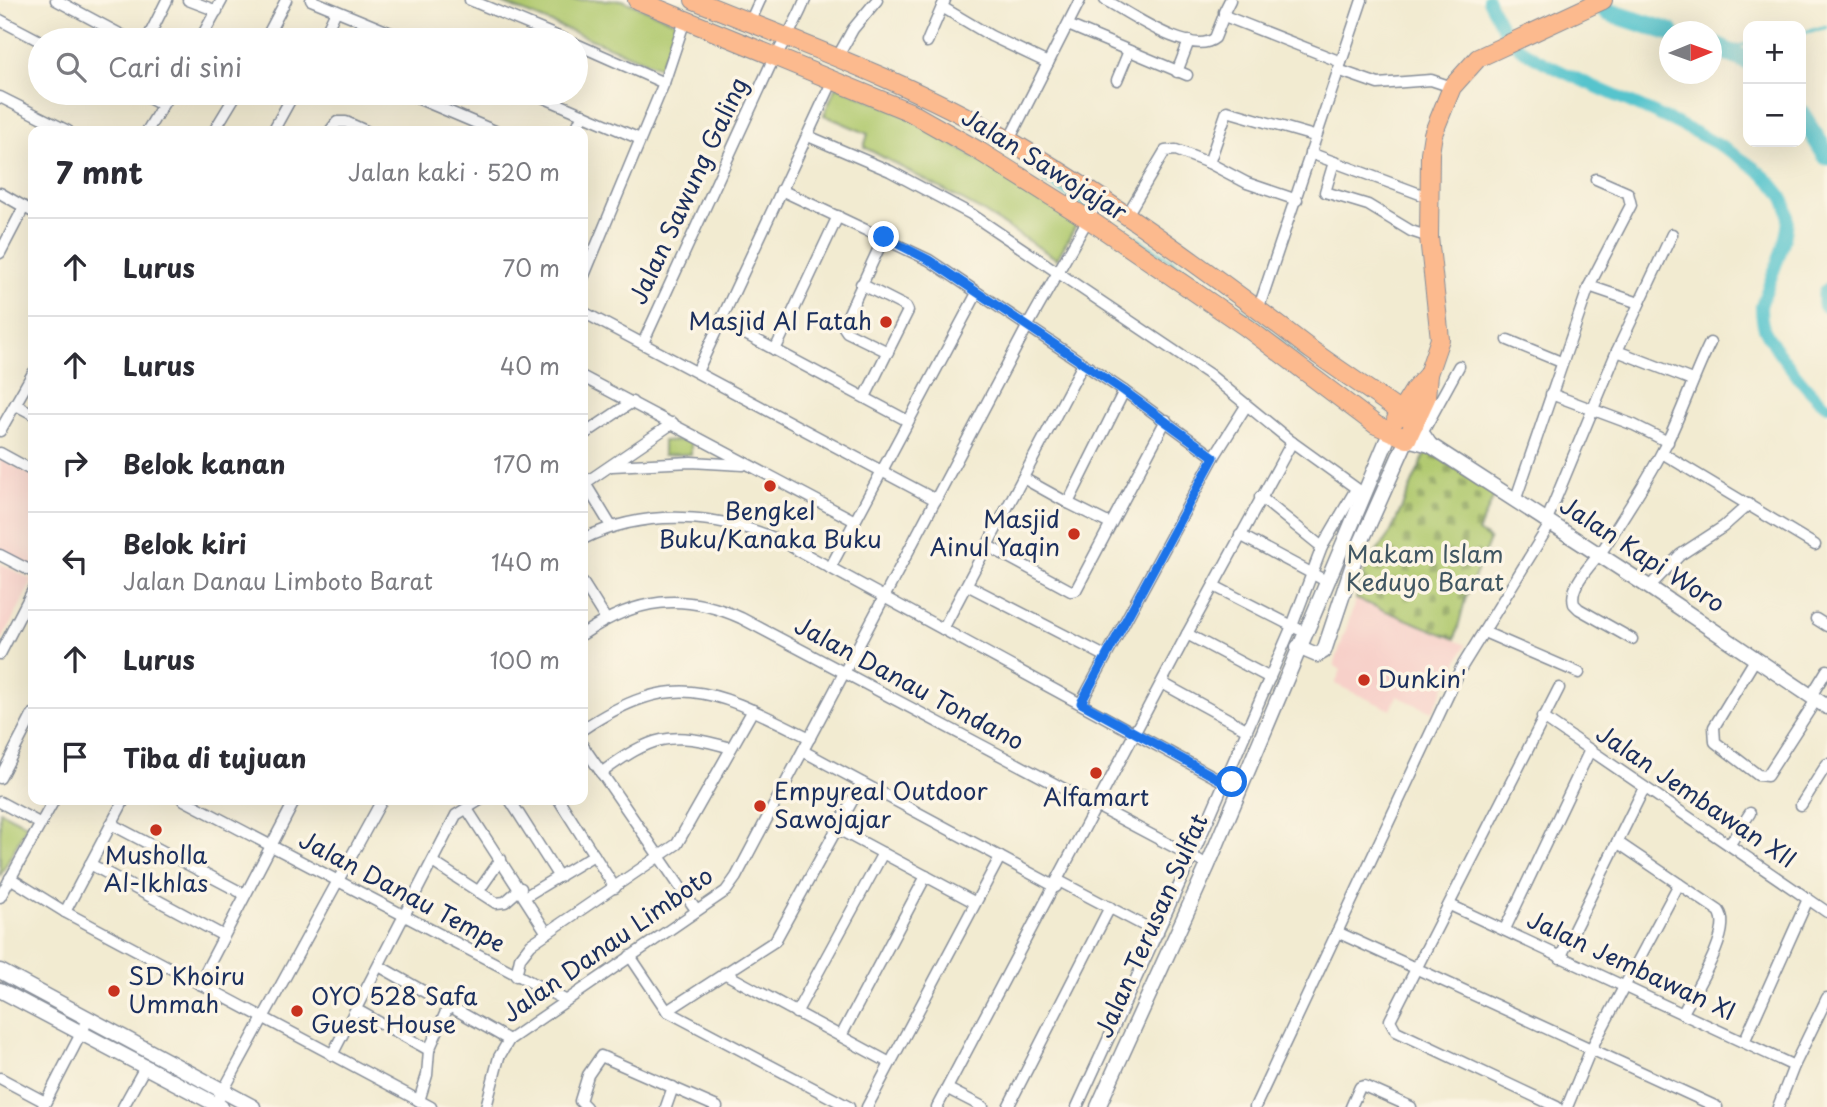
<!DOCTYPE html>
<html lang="id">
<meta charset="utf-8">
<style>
body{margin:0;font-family:"Playpen Sans",sans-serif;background:#f7f7f7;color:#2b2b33}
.controls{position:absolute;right:21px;top:21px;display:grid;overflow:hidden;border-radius:14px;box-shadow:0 7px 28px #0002}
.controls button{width:63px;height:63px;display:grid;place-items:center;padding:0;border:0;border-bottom:2px solid #e1e1e2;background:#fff;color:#2b2b33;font:35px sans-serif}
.compass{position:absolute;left:1659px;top:21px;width:63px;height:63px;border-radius:50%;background:#fff;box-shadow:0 7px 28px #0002;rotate:89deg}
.stop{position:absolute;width:21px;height:21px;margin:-16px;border:5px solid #1a73e8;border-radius:50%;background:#fff}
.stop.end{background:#1a73e8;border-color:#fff;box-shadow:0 2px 7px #0008}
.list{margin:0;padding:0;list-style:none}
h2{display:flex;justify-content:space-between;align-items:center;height:91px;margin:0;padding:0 28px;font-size:30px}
h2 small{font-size:23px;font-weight:400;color:#7c7c81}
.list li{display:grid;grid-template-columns:46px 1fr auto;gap:21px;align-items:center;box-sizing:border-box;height:98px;padding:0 28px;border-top:2px solid #e1e1e2}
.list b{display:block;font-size:26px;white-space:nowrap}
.list p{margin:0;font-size:23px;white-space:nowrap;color:#7c7c81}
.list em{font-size:23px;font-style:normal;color:#7c7c81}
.icon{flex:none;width:38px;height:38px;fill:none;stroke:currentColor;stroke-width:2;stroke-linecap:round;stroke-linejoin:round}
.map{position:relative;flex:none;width:1827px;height:1107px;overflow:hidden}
.search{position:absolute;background:#fff;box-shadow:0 7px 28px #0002;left:28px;top:28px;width:560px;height:77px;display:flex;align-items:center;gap:18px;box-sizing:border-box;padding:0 24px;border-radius:38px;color:#7c7c81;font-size:26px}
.panel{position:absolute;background:#fff;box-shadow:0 7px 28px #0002;left:28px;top:126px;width:560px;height:679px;border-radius:14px}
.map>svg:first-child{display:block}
.built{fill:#f7d0c9}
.green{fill:#b0c96e;stroke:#667c66;stroke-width:2}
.cemetery{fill:url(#cemetery-stones);stroke:#667c66;stroke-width:2}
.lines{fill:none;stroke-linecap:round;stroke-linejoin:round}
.stream{stroke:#56c4cd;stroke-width:3.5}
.canal{stroke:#56c4cd;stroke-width:12}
.river{stroke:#56c4cd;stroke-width:19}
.minor-casing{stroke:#868d98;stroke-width:13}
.tertiary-casing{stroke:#868d98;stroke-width:17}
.primary-casing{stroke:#868d98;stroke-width:20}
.minor{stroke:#fff;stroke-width:10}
.tertiary{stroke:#fff;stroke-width:14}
.primary{stroke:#fcba8e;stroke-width:18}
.route{stroke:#1a73e8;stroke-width:9}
.poi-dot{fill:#c8321e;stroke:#fcf5e5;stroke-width:2.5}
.labels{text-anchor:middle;stroke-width:7;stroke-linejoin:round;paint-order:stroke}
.street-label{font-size:24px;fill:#1b2f5e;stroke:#fcf5e5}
.poi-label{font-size:24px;fill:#1b2f5e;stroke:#fcf5e5;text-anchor:start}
.park-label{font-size:24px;fill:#405662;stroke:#fcf5e5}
</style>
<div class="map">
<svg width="1827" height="1107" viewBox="0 0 1827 1107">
<defs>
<pattern id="cemetery-stones" width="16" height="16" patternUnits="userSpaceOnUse" patternTransform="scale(1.75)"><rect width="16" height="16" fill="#b0c96e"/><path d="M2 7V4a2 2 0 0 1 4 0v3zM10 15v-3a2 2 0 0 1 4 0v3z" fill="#8ea45e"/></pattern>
</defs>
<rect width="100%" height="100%" fill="#fcf5e5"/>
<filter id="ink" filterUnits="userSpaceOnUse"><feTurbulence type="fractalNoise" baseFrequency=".0143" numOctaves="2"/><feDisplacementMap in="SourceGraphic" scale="14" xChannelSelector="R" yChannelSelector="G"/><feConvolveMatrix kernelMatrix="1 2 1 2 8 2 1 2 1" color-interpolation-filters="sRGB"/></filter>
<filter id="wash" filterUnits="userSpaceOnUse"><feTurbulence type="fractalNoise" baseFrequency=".00686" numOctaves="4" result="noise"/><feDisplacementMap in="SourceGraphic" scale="28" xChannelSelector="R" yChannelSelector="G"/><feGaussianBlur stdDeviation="1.57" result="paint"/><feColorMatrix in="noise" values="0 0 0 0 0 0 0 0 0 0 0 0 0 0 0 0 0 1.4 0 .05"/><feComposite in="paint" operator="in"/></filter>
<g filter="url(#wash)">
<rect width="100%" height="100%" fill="#f2ebd1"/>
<g class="built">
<polygon points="0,458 33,476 33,568 0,550"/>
<polygon points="0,563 33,580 0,644"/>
<polygon points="1356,599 1466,645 1432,712 1397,696 1391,710 1335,684 1341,670 1334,665"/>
</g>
<g class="green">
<polygon points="495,0 622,0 676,22 678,26 659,67"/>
<polygon points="836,86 893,109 1079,220 1057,259 977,208 864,147 868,134 824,115"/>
<polygon points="691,440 691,454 663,455 663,441"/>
<polygon points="0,811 27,825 0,876"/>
</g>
<polygon class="cemetery" points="1427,450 1495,494 1478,532 1490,540 1465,600 1455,639 1356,599 1366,567 1391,532"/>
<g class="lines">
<g class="stream">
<polyline points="662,0 826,68"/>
<polyline points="1801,33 1827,27"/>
<polyline points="1723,49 1748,44"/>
<path d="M1044,181C1130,233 1228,293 1303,359"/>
</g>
<path class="canal" d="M1488,0C1496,14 1504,35 1516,45C1569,88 1785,147 1788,215C1789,240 1769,281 1761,306C1761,314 1762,322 1764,328C1772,346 1811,397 1827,406"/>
<g class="river">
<polyline points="1595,0 1608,12 1670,32"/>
<polyline points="1712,45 1748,61"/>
<polyline points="1801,114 1827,156"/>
<polyline points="1827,293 1827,304"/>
</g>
</g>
</g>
<g filter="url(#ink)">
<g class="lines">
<g class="minor-casing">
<g id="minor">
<polyline points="56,0 131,40"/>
<polyline points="188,0 217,11"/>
<polyline points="311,0 408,40"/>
<polyline points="470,0 566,40"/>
<path d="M1105,0C1127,11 1191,58 1215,38L1224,15"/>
<polyline points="1230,0 1224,12 1227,17 1341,62"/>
<polyline points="942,7 991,36 1048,63"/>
<polyline points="0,20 40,41"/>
<polyline points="750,22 760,0"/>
<polyline points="1068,25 1187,75"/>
<polyline points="147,40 167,0"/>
<polyline points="200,40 222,0"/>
<polyline points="265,40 286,0"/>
<polyline points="322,40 336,11"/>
<polyline points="927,42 945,0"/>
<polyline points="576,44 664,83"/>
<polyline points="837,58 853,29 877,0"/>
<polyline points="1338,70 1378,84 1431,80 1452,87"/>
<polyline points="1177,72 1189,41"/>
<polyline points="1117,80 1129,51"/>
<polyline points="139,93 162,105"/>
<polyline points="405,93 495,131"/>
<polyline points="533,93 640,139"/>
<polyline points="0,97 68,131"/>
<polyline points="147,131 170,93"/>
<polyline points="214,131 237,93"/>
<polyline points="273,131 294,93"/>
<polyline points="330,131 337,122 346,122 366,131"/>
<polyline points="575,131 583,114"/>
<polyline points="808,136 890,171 971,214 1210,375 1292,442 1360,491"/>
<polyline points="1009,140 1080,0"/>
<polyline points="1310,153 1428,197"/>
<polyline points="1334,162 1325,192 1368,205 1411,231 1429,237"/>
<polyline points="781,190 929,260 1124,391 1214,457"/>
<polyline points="0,193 33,212"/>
<polyline points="1297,200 1247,183 1209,163 1227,111 1314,136"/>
<polyline points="1127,215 1165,151 1176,150 1209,163"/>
<polyline points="884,237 843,326 847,332 888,352"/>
<polyline points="0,253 24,207"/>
<polyline points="583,278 664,83 685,20"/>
<polyline points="861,284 906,307 908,311 865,397"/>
<polyline points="1589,286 1639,303"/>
<polyline points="1259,307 1362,0"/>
<polyline points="583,312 936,500"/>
<polyline points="721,321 908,421"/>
<polyline points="1508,340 1561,362"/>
<path d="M643,343L770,66C783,43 795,26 805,0"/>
<polyline points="775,350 838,216"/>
<polyline points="1617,351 1692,380"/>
<polyline points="697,372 833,80"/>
<polyline points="583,377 855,521"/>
<polyline points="1551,394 1634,425 1668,442"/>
<polyline points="16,405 33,414"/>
<polyline points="0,431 33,373"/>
<polyline points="583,435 632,402"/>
<polyline points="1420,437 1459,366"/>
<polyline points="0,453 33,471"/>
<polyline points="1662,453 1815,545"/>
<polyline points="612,466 691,462 743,465"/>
<polyline points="1023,478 1068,503"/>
<polyline points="583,480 611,526"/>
<polyline points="585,483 673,423"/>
<polyline points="1260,497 1322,547"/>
<polyline points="1515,501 1589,286 1631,205 1628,193 1596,179"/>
<polyline points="1546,522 1617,351 1672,234"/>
<polyline points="1110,524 1068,503 1124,391"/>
<polyline points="1240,535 1326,581"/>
<path d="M583,539C645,508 719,513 781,541L1224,782"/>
<polyline points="988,546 1071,591 1076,590 1166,420"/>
<polyline points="0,555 33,572"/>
<polyline points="830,568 977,293"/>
<polyline points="583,583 605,618"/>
<polyline points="967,585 1105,656"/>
<polyline points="1214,586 1298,629"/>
<polyline points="1649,587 1680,555 1723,527 1749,504"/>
<polyline points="1816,619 1827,626"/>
<polyline points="943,629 1083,364"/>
<polyline points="1484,632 1579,673"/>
<path d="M583,634C636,598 683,592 741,618L1208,865"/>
<polyline points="1187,634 1270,678"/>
<path d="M1632,639L1579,609L1574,604C1568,584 1596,561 1606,545C1626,511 1650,478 1667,442C1683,410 1694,375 1710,343"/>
<polyline points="0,654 33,590"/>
<polyline points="1756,658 1714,727 1715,742 1758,775 1767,776 1816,700"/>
<polyline points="1162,683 1246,729"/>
<polyline points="1811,696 1827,670"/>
<polyline points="1081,703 1214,457 1246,406"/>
<polyline points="1542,717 1827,912"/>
<path d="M583,729C678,666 717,692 810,738"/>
<polyline points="583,746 696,910"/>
<polyline points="803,751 1056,887"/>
<path d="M601,773C652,736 669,730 731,748"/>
<polyline points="0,778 33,714"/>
<polyline points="184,800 565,1000"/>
<polyline points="510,800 559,877"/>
<polyline points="559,800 615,888"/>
<polyline points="0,802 41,824"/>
<polyline points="1801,805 1827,764"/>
<polyline points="467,809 547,933"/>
<polyline points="111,824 244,894"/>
<polyline points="838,829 974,902"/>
<path d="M1617,842L1719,911C1734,931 1694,991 1683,1013"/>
<polyline points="1730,844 1750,813"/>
<polyline points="434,863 496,903 505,902 521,888"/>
<polyline points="90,864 222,935"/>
<polyline points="10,878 65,912 431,1107"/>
<polyline points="1059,881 1158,933"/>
<polyline points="478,892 501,859"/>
<polyline points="526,896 594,855"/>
<polyline points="0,897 54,800"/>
<polyline points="1450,905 1794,1066"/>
<polyline points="65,912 124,800"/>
<polyline points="1505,929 1590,750"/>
<polyline points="1337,932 1717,1107"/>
<polyline points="630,956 667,1011 849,1107"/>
<polyline points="1560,958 1644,788"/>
<polyline points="379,966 509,1040"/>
<polyline points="724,973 890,1063"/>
<polyline points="516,976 520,958 531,944 677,844 753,710"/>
<polyline points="199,984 295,800"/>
<polyline points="357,1010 429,1050"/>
<polyline points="667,1011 775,941 862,783"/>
<polyline points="796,1013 883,853"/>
<polyline points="841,1036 926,876"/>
<polyline points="1744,1042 1808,899"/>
<polyline points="332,1055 456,815 480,800"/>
<polyline points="0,1078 45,1102"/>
<polyline points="948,1089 983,1107"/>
<polyline points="419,1101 427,1075 429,1050 449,1005"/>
<polyline points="216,1104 382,800"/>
<polyline points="43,1107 89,1018"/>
<polyline points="123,1107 144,1069"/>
<polyline points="486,1107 499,1057 509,1040 726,891 736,877 1027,327 1100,198"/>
<polyline points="586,1107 580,1101 588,1075 601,1056 717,1107"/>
<polyline points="666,1107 673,1087"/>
<polyline points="867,1107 1000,857"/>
<polyline points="937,1107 1187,634 1292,442"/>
<polyline points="1008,1107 1110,907"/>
<polyline points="1077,1107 1192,857 1292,626 1322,547 1356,489"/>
<polyline points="1255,1107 1461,668 1550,524"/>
<polyline points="1351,1107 1360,1087 1364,1086 1411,1107"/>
<polyline points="1557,1107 1396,1031 1390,1020 1559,688"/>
<polyline points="1567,1107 1591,1049 1679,884"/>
<polyline points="1778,1107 1794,1066 1827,998"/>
</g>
</g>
<g class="tertiary-casing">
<g id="tertiary">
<polyline points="1415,423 1430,445 1649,587 1827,707"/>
<polyline points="1298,647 1317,655 1324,651 1358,549 1407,439 1430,445"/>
<polyline points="0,971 253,1107"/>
<polyline points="0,990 221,1107"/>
<polyline points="1098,1107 1208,865 1390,433"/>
</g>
</g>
<g class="primary-casing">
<g id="primary">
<polyline points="637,0 910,112 979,151 1094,223 1246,327 1376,425 1407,439 1426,398 1428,374 1440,339 1429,237 1430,153 1433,134 1452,87 1478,58 1603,0"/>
<path d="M694,0C800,43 911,83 1010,141C1113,202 1211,273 1306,346C1342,373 1380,396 1415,423"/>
<polyline points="1396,419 1414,390 1428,374"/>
</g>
</g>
<use href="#minor" class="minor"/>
<use href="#tertiary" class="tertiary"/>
<use href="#primary" class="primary"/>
</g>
</g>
<g class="lines" filter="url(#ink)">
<polyline class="route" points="884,237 929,260 1124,391 1214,457 1081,703 1224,782 1226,779 1232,782"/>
</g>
<g class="poi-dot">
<circle cx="886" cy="322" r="7"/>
<circle cx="770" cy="486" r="7"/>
<circle cx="1074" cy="534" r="7"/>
<circle cx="1364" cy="680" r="7"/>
<circle cx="1096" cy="773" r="7"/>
<circle cx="760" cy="806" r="7"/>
<circle cx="156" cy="830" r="7"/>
<circle cx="114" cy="991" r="7"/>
<circle cx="297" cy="1011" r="7"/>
</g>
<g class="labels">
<g class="street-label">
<text transform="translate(1044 165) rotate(32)" y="8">Jalan Sawojajar</text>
<text transform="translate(689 191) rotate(-65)" y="8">Jalan Sawung Galing</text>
<text transform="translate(1642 555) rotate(33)" y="8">Jalan Kapi Woro</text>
<text transform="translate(909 684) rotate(28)" y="8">Jalan Danau Tondano</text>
<text transform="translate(1696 797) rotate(34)" y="8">Jalan Jembawan XII</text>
<text transform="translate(402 892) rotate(28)" y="8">Jalan Danau Tempe</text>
<text transform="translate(1152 926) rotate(-66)" y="8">Jalan Terusan Sulfat</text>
<text transform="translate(608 945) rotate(-35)" y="8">Jalan Danau Limboto</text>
<text transform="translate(1631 966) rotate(25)" y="8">Jalan Jembawan XI</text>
</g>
<g class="poi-label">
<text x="872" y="330" text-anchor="end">Masjid Al Fatah</text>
<text x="770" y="520" text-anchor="middle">Bengkel<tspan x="770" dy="28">Buku/Kanaka Buku</tspan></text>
<text x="1060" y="528" text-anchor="end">Masjid<tspan x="1060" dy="28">Ainul Yaqin</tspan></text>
<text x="1378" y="688">Dunkin'</text>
<text x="774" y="800">Empyreal Outdoor<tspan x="774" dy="28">Sawojajar</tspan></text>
<text x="1096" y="806" text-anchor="middle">Alfamart</text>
<text x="156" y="864" text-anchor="middle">Musholla<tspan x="156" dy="28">Al-Ikhlas</tspan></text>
<text x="128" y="985">SD Khoiru<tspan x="128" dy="28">Ummah</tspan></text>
<text x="311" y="1005">OYO 528 Safa<tspan x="311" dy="28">Guest House</tspan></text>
</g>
<g class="park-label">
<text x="1425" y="563">Makam Islam<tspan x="1425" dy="28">Keduyo Barat</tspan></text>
</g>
</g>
</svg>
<div class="controls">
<button>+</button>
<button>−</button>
</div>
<svg class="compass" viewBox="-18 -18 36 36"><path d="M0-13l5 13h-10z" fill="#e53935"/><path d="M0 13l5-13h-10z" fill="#7c7c81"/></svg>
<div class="stop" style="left:1232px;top:782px"></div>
<div class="stop end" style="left:884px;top:237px"></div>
<div class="search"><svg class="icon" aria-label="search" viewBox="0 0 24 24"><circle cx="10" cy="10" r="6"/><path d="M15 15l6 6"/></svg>Cari di sini</div>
<section class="panel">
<h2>7 mnt<small>Jalan kaki · 520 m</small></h2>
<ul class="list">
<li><svg class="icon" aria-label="ahead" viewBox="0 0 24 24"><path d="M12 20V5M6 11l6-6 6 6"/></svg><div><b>Lurus</b></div><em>70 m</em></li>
<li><svg class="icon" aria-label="ahead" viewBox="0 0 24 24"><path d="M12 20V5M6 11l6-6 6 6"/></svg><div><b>Lurus</b></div><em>40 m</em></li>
<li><svg class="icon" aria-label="right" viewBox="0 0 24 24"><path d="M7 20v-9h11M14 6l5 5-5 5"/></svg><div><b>Belok kanan</b></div><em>170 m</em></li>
<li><svg class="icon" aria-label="left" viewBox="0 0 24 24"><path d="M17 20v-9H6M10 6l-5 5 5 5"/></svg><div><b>Belok kiri</b><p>Jalan Danau Limboto Barat</p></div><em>140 m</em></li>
<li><svg class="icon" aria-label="ahead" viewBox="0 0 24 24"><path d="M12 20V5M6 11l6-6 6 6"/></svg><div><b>Lurus</b></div><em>100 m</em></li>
<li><svg class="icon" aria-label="arrive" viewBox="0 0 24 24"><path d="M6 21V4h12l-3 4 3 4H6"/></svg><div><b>Tiba di tujuan</b></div></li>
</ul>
</section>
</div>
